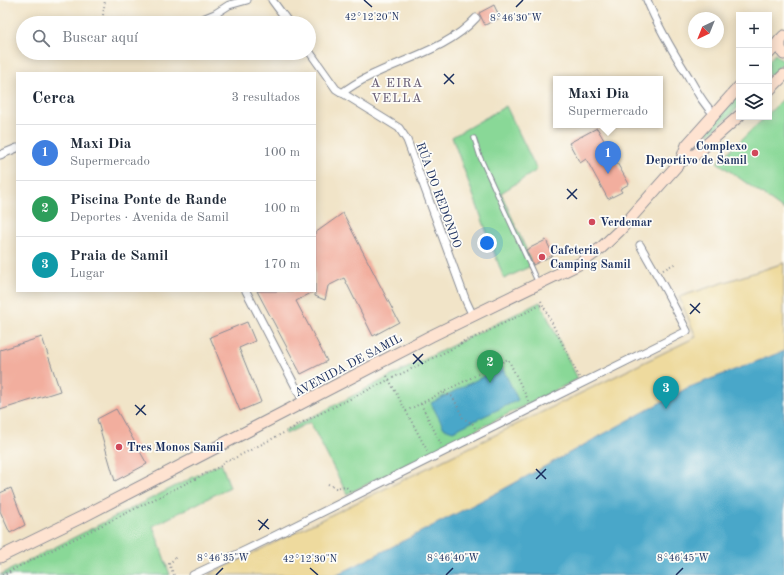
<!DOCTYPE html>
<html lang="es">
<meta charset="utf-8">
<style>
body{margin:0;font-family:"Old Standard TT",serif;background:#f2f2f3;color:#1f2937}
.controls{position:absolute;right:12px;top:12px;display:grid;overflow:hidden;border-radius:0px;box-shadow:0 2px 10px #0003}
.controls button{width:36px;height:36px;display:grid;place-items:center;padding:0;border:0;border-bottom:1px solid #e0e1e3;background:#fff;color:#1f2937;font:20px sans-serif}
.compass{position:absolute;left:688px;top:12px;width:36px;height:36px;border-radius:50%;background:#fff;box-shadow:0 2px 10px #0003;rotate:223deg}
.you{position:absolute;left:487px;top:243px;width:14px;height:14px;margin:-10px;border:3px solid #fff;border-radius:50%;background:#1a73e8;box-shadow:0 0 0 6px #1a73e833}
.badge{display:grid;place-items:center;width:26px;height:26px;border-radius:50%;background:#db2777;color:#fff;font-size:13px;font-weight:700}
.pin{position:absolute;translate:-50% -33px;filter:drop-shadow(0 1px 2px #0008)}
.pin::after{content:'';position:absolute;top:21px;width:14px;height:12px;background:inherit;clip-path:polygon(0 0,100% 0,50% 100%)}
.popup{position:absolute;left:553px;top:76px;width:110px;height:52px;box-sizing:border-box;display:grid;place-content:center;border-radius:0px;background:#fff;filter:drop-shadow(0 1px 3px #0005);font-size:13px;white-space:nowrap;color:#747a83}
.popup b{font-size:15px;color:#1f2937}
.popup::after{content:'';position:absolute;left:50%;top:100%;margin-left:-8px;border:8px solid transparent;border-top-color:#fff}
.list{margin:0;padding:0;list-style:none}
h2{display:flex;justify-content:space-between;align-items:center;height:52px;margin:0;padding:0 16px;font-size:17px}
h2 small{font-size:13px;font-weight:400;color:#747a83}
.list li{display:grid;grid-template-columns:26px 1fr auto;gap:12px;align-items:center;box-sizing:border-box;height:56px;padding:0 16px;border-top:1px solid #e0e1e3}
.list b{display:block;font-size:15px;white-space:nowrap}
.list p{margin:0;font-size:13px;white-space:nowrap;color:#747a83}
.list em{font-size:13px;font-style:normal;color:#747a83}
.icon{flex:none;width:22px;height:22px;fill:none;stroke:currentColor;stroke-width:2;stroke-linecap:round;stroke-linejoin:round}
.map{position:relative;flex:none;width:784px;height:575px;overflow:hidden}
.search{position:absolute;background:#fff;box-shadow:0 2px 10px #0003;left:16px;top:16px;width:300px;height:44px;display:flex;align-items:center;gap:10px;box-sizing:border-box;padding:0 14px;border-radius:22px;color:#747a83;font-size:15px}
.panel{position:absolute;background:#fff;box-shadow:0 2px 10px #0003;left:16px;top:72px;width:300px;height:220px;border-radius:0px}
.map>svg:first-child{display:block}
.green{fill:#89d897;stroke:#52847a}
.sand{fill:#eeda9e;stroke:#84847e}
.water{fill:#4aa7c9;stroke:#326b94}
.building{fill:#f2ae9e}
.lines{fill:none;stroke-linecap:round;stroke-linejoin:round}
.lane-casing{stroke:#868a93;stroke-width:5.5}
.street-casing{stroke:#868a93;stroke-width:9}
.secondary-casing{stroke:#868a93;stroke-width:13}
.path{stroke:#868a93;stroke-width:2;stroke-dasharray:1 3;stroke-linecap:butt}
.lane{stroke:#fff;stroke-width:3.5}
.street{stroke:#fff;stroke-width:7}
.secondary{stroke:#fee3d1;stroke-width:11}
.ticks{fill:none;stroke:#1b2f5e;stroke-width:1.5}
.poi-dot{fill:#d1495b;stroke:#fdfcf7;stroke-width:1.5}
.labels{text-anchor:middle;stroke-width:3.5;stroke-linejoin:round;paint-order:stroke}
.poi-label{font-size:12px;font-weight:bold;fill:#1b2f5e;stroke:#fdfcf7;text-anchor:start}
.street-label{font-size:12px;fill:#1b2f5e;stroke:#fdfcf7}
.neighbourhood-label{font-size:13px;letter-spacing:1px;fill:#665b74;stroke:#fdfcf7}
.ticks-label{font-size:10px;text-anchor:middle;fill:#1b2f5e;stroke:#fdfcf7;stroke-width:3.5;stroke-linejoin:round;paint-order:stroke}
</style>
<div class="map">
<svg width="784" height="575" viewBox="0 0 784 575">
<rect width="100%" height="100%" fill="#fdfcf7"/>
<filter id="ink" filterUnits="userSpaceOnUse"><feTurbulence type="fractalNoise" baseFrequency=".025" numOctaves="2"/><feDisplacementMap in="SourceGraphic" scale="8" xChannelSelector="R" yChannelSelector="G"/><feConvolveMatrix kernelMatrix="1 2 1 2 8 2 1 2 1" color-interpolation-filters="sRGB"/></filter>
<filter id="wash" filterUnits="userSpaceOnUse"><feTurbulence type="fractalNoise" baseFrequency=".012" numOctaves="4" result="noise"/><feDisplacementMap in="SourceGraphic" scale="16" xChannelSelector="R" yChannelSelector="G"/><feGaussianBlur stdDeviation="0.9" result="paint"/><feColorMatrix in="noise" values="0 0 0 0 0 0 0 0 0 0 0 0 0 0 0 0 0 1.4 0 .05"/><feComposite in="paint" operator="in"/></filter>
<g filter="url(#wash)">
<rect width="100%" height="100%" fill="#f1e4c8"/>
<g class="green">
<polygon points="775,54 784,62 769,77 769,61"/>
<polygon points="739,95 739,107 709,134 707,132"/>
<polygon points="784,98 784,210 717,162 736,145 765,117 769,117 769,113"/>
<polygon points="506,106 537,170 501,193 533,265 504,279 452,137"/>
<polygon points="540,302 578,379 347,494 310,422 286,434 285,431 385,379"/>
<polygon points="221,463 230,487 153,526 170,575 0,575"/>
</g>
<polygon class="sand" points="784,263 784,482 558,575 208,575 696,337 679,297"/>
<g class="water">
<polygon points="784,351 784,575 337,575 500,491 687,388"/>
<polygon points="502,367 518,400 453,431 444,428 431,403"/>
</g>
<g id="blocks">
<g class="building">
<polygon points="494,5 500,18 485,25 479,13"/>
<polygon points="597,128 629,184 620,189 622,192 608,199 586,159 580,163 569,143"/>
<polygon points="343,213 399,322 373,336 344,278 328,286 325,300 315,296 315,291 296,301 327,361 301,374 257,291 315,291 315,233"/>
<polygon points="546,240 553,255 533,265 526,250"/>
<polygon points="247,322 255,341 239,348 261,402 240,411 210,337"/>
<polygon points="42,337 60,391 0,410 0,350"/>
<polygon points="116,409 147,464 115,481 97,419"/>
<polygon points="11,488 25,525 10,533 0,511 0,493"/>
</g>
</g>
</g>
<g filter="url(#ink)">
<use href="#blocks" fill-opacity="0" stroke="#868a93" stroke-width="1"/>
<g class="lines">
<g class="lane-casing">
<polyline id="lane" points="474,138 480,157 538,283"/>
</g>
<g class="street-casing">
<g id="street">
<polyline points="272,0 289,23"/>
<path d="M647,0C658,27 673,52 688,76C696,90 703,104 714,114"/>
<polyline points="193,23 215,14 229,5 247,0"/>
<polyline points="309,51 336,89 399,128 407,140 466,301 473,316"/>
<path d="M342,93C382,62 442,56 476,18"/>
<polyline points="0,155 17,148"/>
<polyline points="246,291 304,403"/>
<polyline points="193,575 246,550 687,331 665,289 640,245"/>
</g>
</g>
<g class="secondary-casing">
<g id="secondary">
<polyline points="780,40 780,49 784,54"/>
<polyline points="769,53 784,36"/>
<polyline points="769,90 784,75"/>
<polyline points="681,161 696,154 739,116"/>
<polyline points="0,557 82,517 431,336 581,263 601,248 619,231 681,161 687,145 739,87"/>
</g>
</g>
<g class="path">
<polyline points="102,23 105,0"/>
<polyline points="663,270 676,263"/>
<polyline points="541,301 579,377"/>
<polyline points="460,344 465,340 471,339"/>
<polyline points="387,376 428,452"/>
<polyline points="444,393 453,397 463,418 473,424 475,428"/>
<polyline points="421,404 441,444"/>
<polyline points="406,411 508,359 529,402"/>
<polyline points="328,484 336,488 345,486 350,491"/>
<polyline points="2,575 13,569"/>
<polyline points="6,575 14,569 223,465 226,460 231,460 293,428 296,425 299,424 543,304"/>
<polyline points="174,575 169,564 176,557"/>
</g>
<use href="#lane" class="lane"/>
<use href="#street" class="street"/>
<use href="#secondary" class="secondary"/>
</g>
</g>
<path class="ticks" d="M364,0L372,7M516,7L523,0M444,74L454,84M444,84L454,74M567,189L577,199M567,199L577,189M690,304L700,313M690,314L700,303M413,354L423,364M413,364L423,354M135,405L146,415M136,415L145,405M536,469L546,479M536,479L546,469M258,520L269,529M259,530L268,519M310,568L318,575M216,575L223,568M446,575L453,568M676,575L683,568"/>
<g class="poi-dot">
<circle cx="755" cy="153" r="4"/>
<circle cx="592" cy="222" r="4"/>
<circle cx="542" cy="257" r="4"/>
<circle cx="119" cy="447" r="4"/>
</g>
<g class="labels">
<g class="poi-label">
<text x="747" y="150" text-anchor="end">Complexo<tspan x="747" dy="14">Deportivo de Samil</tspan></text>
<text x="600" y="226">Verdemar</text>
<text x="550" y="254">Cafeteria<tspan x="550" dy="14">Camping Samil</tspan></text>
<text x="127" y="451">Tres Monos Samil</text>
</g>
<g class="street-label">
<text transform="translate(439 195) rotate(70)" y="4">RÚA DO REDONDO</text>
<text transform="translate(348 365) rotate(-28)" y="4">AVENIDA DE SAMIL</text>
</g>
<g class="neighbourhood-label">
<text x="397" y="87">A EIRA<tspan x="397" dy="15">VELLA</tspan></text>
</g>
</g>
<g class="ticks-label">
<text x="372" y="20">42°12'20"N</text>
<text x="516" y="21">8°46'30"W</text>
<text x="223" y="561">8°46'35"W</text>
<text x="453" y="561">8°46'40"W</text>
<text x="683" y="561">8°46'45"W</text>
<text x="310" y="562">42°12'30"N</text>
</g>
</svg>
<div class="controls">
<button>+</button>
<button>−</button>
<button><svg class="icon" aria-label="layers" viewBox="0 0 24 24"><path d="M12 4l9 5-9 5-9-5zM3 14l9 5 9-5"/></svg></button>
</div>
<svg class="compass" viewBox="-18 -18 36 36"><path d="M0-13l5 13h-10z" fill="#e53935"/><path d="M0 13l5-13h-10z" fill="#747a83"/></svg>
<div class="you"></div>
<div class="pin badge" style="left:608px;top:174px;background:#3f7fe0">1</div>
<div class="popup"><b>Maxi Dia</b>Supermercado</div>
<div class="pin badge" style="left:490px;top:383px;background:#2e9e5b">2</div>
<div class="pin badge" style="left:666px;top:409px;background:#0f9aa8">3</div>
<div class="search"><svg class="icon" aria-label="search" viewBox="0 0 24 24"><circle cx="10" cy="10" r="6"/><path d="M15 15l6 6"/></svg>Buscar aquí</div>
<section class="panel">
<h2>Cerca<small>3 resultados</small></h2>
<ul class="list">
<li><span class="badge" style="background:#3f7fe0">1</span><div><b>Maxi Dia</b><p>Supermercado</p></div><em>100 m</em></li>
<li><span class="badge" style="background:#2e9e5b">2</span><div><b>Piscina Ponte de Rande</b><p>Deportes · Avenida de Samil</p></div><em>100 m</em></li>
<li><span class="badge" style="background:#0f9aa8">3</span><div><b>Praia de Samil</b><p>Lugar</p></div><em>170 m</em></li>
</ul>
</section>
</div>
